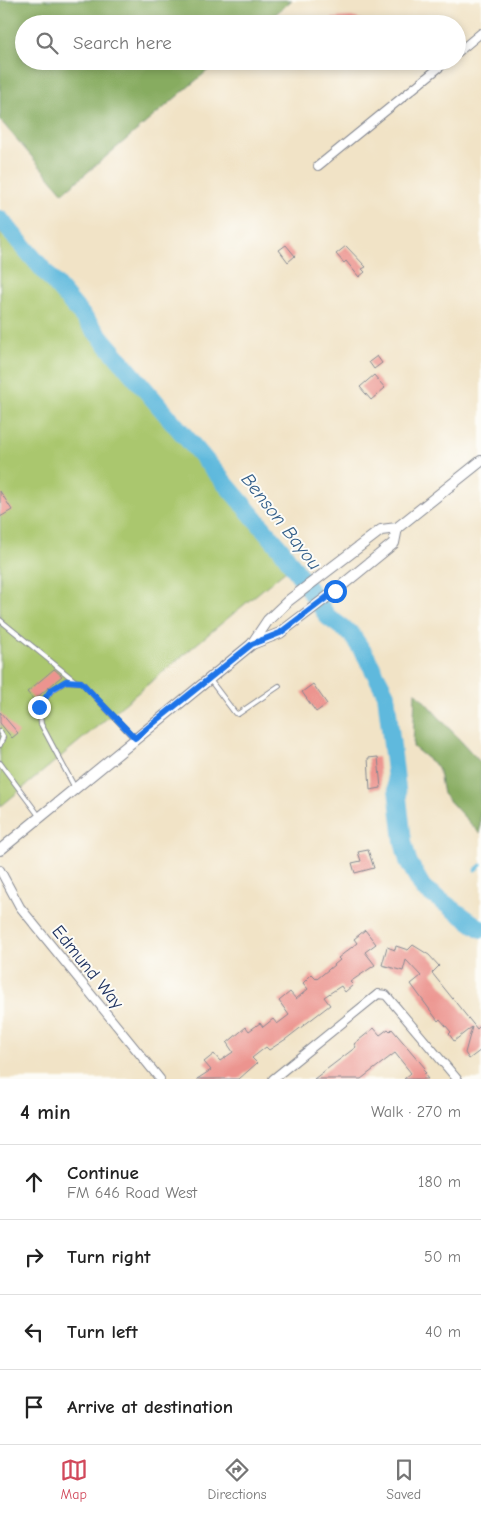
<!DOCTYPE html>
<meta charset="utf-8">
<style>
body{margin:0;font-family:"Comic Neue",sans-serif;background:#f6f6f6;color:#222}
.stop{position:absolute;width:15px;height:15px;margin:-11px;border:4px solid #1a73e8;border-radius:50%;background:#fff}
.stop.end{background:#1a73e8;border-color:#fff;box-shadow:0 1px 5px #0008}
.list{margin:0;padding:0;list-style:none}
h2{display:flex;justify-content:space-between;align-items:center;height:65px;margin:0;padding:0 20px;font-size:21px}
h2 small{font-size:16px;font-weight:400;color:#767676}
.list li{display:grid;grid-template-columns:32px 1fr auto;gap:15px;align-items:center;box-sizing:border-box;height:75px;padding:0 20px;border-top:1px solid #e0e0e0}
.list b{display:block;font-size:19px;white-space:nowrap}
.list p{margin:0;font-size:16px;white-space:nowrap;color:#767676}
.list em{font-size:16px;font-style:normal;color:#767676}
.icon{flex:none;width:28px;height:28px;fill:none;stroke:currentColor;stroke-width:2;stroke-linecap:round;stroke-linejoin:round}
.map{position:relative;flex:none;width:481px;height:1079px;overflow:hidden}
.search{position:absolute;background:#fff;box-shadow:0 2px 8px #0003;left:15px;right:15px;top:15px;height:55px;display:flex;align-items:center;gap:12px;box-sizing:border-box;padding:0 18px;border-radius:28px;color:#767676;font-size:19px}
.sheet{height:365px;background:#fff}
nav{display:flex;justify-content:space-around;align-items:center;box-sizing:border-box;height:70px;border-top:1px solid #e0e0e0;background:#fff;font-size:14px;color:#767676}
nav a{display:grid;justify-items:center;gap:2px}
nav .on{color:#d1495b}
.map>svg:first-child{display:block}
.green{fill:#aac76e;stroke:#627b66}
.forest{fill:#87ac61;stroke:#516e60}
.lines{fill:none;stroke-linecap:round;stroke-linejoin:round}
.stream{stroke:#5fb9dd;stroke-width:3}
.river{stroke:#5fb9dd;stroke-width:18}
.building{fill:#ec948f}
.service-casing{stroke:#868992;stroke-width:6}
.minor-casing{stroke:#868992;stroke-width:10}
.secondary-casing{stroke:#868992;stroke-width:12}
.service{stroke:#fff;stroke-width:4}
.minor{stroke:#fff;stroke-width:8}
.secondary{stroke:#fff;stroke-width:10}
.route{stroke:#1a73e8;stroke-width:6}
.labels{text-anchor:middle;stroke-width:4;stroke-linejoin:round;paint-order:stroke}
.street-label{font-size:18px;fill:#1b2f5e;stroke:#fdfcf7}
.water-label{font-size:19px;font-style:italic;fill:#335f8a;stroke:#fdfcf7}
</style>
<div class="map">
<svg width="481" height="1079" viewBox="0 0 481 1079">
<rect width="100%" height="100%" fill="#fdfcf7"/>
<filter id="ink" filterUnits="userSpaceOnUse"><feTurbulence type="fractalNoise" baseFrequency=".02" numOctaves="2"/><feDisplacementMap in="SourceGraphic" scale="10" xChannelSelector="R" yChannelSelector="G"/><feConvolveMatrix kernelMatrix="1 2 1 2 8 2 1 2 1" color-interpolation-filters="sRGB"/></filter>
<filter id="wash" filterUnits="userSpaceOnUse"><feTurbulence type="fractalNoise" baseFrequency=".0096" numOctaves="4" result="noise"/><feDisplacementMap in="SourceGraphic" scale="20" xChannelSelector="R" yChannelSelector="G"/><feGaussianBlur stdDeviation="1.12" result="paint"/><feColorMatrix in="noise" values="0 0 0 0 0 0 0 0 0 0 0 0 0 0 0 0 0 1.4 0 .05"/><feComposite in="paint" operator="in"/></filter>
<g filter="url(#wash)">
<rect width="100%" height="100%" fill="#f1e3c6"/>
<polygon class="green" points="0,221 292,565 0,807"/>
<g class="forest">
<polygon points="0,0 292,0 264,24 24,24 24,61 219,61 63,193 0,120"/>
<polygon points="415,691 481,763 480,834 443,794 438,767 413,747"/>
</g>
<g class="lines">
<g class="stream">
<polyline points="475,870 481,865"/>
<polyline points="454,911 456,907"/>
</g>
<polyline class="river" points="0,219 281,549 328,617 351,634 366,656 386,694 403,841 408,861 423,888 481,929"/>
</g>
<g id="blocks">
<g class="building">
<polygon points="351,17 368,21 368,24 332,24 332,18"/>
<polygon points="286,245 295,256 288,262 279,250"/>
<polygon points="346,246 366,267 362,269 365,272 359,277 346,261 344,263 336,254"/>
<polygon points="377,356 382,363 374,369 369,362"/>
<polygon points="374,375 385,388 371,400 360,387"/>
<polygon points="0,491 12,510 0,517"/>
<polygon points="54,669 62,676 34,700 27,692"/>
<polygon points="313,684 327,704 316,712 302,692"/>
<polygon points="0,712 18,733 12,738 0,723"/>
<polygon points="378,757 381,788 370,790 368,758"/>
<polygon points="368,850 374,868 355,873 352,863 361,861 358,852"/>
<polygon points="365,930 376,944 365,952 375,965 350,982 353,985 345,992 341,986 324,997 330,1005 286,1039 269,1050 266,1047 252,1058 257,1063 239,1079 197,1079 211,1070 204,1062 214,1054 220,1061 233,1052 227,1043 246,1027 249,1031 260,1023 263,1027 273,1019 277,1024 289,1015 279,1001 290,992 296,999 308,989 303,983 312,974 317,979 340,960 338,958 357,943 354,939"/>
<polygon points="413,945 429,955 439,966 432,973 477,1029 481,1025 481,1050 469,1059 465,1053 472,1027 454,1041 449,1034 451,1032 440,1019 438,1021 411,984 421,976 406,960 403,971 382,965 387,947 395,950 396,946 408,950"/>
<polygon points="374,1028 380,1035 388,1029 390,1031 392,1029 425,1068 423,1070 426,1073 424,1074 428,1079 404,1079 411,1073 395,1053 361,1079 314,1079 356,1047 354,1044"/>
</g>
</g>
</g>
<g filter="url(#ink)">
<use href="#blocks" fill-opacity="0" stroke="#868992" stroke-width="1"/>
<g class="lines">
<g class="service-casing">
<g id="service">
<polyline points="0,620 75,681"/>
<polyline points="210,680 235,713 238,714 279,686"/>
<polyline points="0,732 3,737 0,745"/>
<polyline points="0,763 40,817"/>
<polyline points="75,788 41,724 39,707 51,691 66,681 81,682 134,738"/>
</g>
</g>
<g class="minor-casing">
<g id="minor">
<polyline points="457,53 481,33"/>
<polyline points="318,166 447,61"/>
<polyline points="0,870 20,907 160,1079"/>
<polyline points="273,1079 378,994 386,995 457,1079"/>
</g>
</g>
<g class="secondary-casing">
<g id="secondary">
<polyline points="252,644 268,620 288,601 381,530 397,528 481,461"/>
<polyline points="0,850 252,644 280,633 335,591 394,543 397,528"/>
</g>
</g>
<use href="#service" class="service"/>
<use href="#minor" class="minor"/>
<use href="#secondary" class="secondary"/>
</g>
</g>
<g class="lines" filter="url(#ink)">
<polyline class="route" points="39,707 51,690 66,681 81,682 135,738 252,644 280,633 335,591"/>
</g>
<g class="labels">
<g class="street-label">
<text transform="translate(88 967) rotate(51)" y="6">Edmund Way</text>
</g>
<g class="water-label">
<text transform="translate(282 521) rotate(52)" y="7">Benson Bayou</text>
</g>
</g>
</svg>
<div class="stop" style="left:335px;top:591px"></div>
<div class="stop end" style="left:39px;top:707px"></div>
<div class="search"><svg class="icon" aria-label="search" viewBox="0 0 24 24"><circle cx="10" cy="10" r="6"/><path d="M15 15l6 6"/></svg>Search here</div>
</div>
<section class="sheet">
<h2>4 min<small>Walk · 270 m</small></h2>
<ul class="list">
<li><svg class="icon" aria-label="ahead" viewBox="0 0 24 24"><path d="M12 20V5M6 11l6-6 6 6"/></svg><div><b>Continue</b><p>FM 646 Road West</p></div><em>180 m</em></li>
<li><svg class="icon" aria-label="right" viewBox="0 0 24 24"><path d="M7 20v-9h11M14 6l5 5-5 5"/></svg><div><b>Turn right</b></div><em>50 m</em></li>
<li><svg class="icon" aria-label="left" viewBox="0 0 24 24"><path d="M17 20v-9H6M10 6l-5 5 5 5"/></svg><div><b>Turn left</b></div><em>40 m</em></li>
<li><svg class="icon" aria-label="arrive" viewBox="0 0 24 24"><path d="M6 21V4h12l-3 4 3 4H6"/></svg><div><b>Arrive at destination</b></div></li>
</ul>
</section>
<nav>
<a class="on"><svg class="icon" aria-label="map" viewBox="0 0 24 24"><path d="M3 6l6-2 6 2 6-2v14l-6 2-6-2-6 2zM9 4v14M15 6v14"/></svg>Map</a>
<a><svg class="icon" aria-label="directions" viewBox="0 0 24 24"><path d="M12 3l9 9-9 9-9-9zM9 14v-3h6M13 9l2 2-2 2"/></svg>Directions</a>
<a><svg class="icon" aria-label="saved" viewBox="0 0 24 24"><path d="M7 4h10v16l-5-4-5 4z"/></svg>Saved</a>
</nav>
